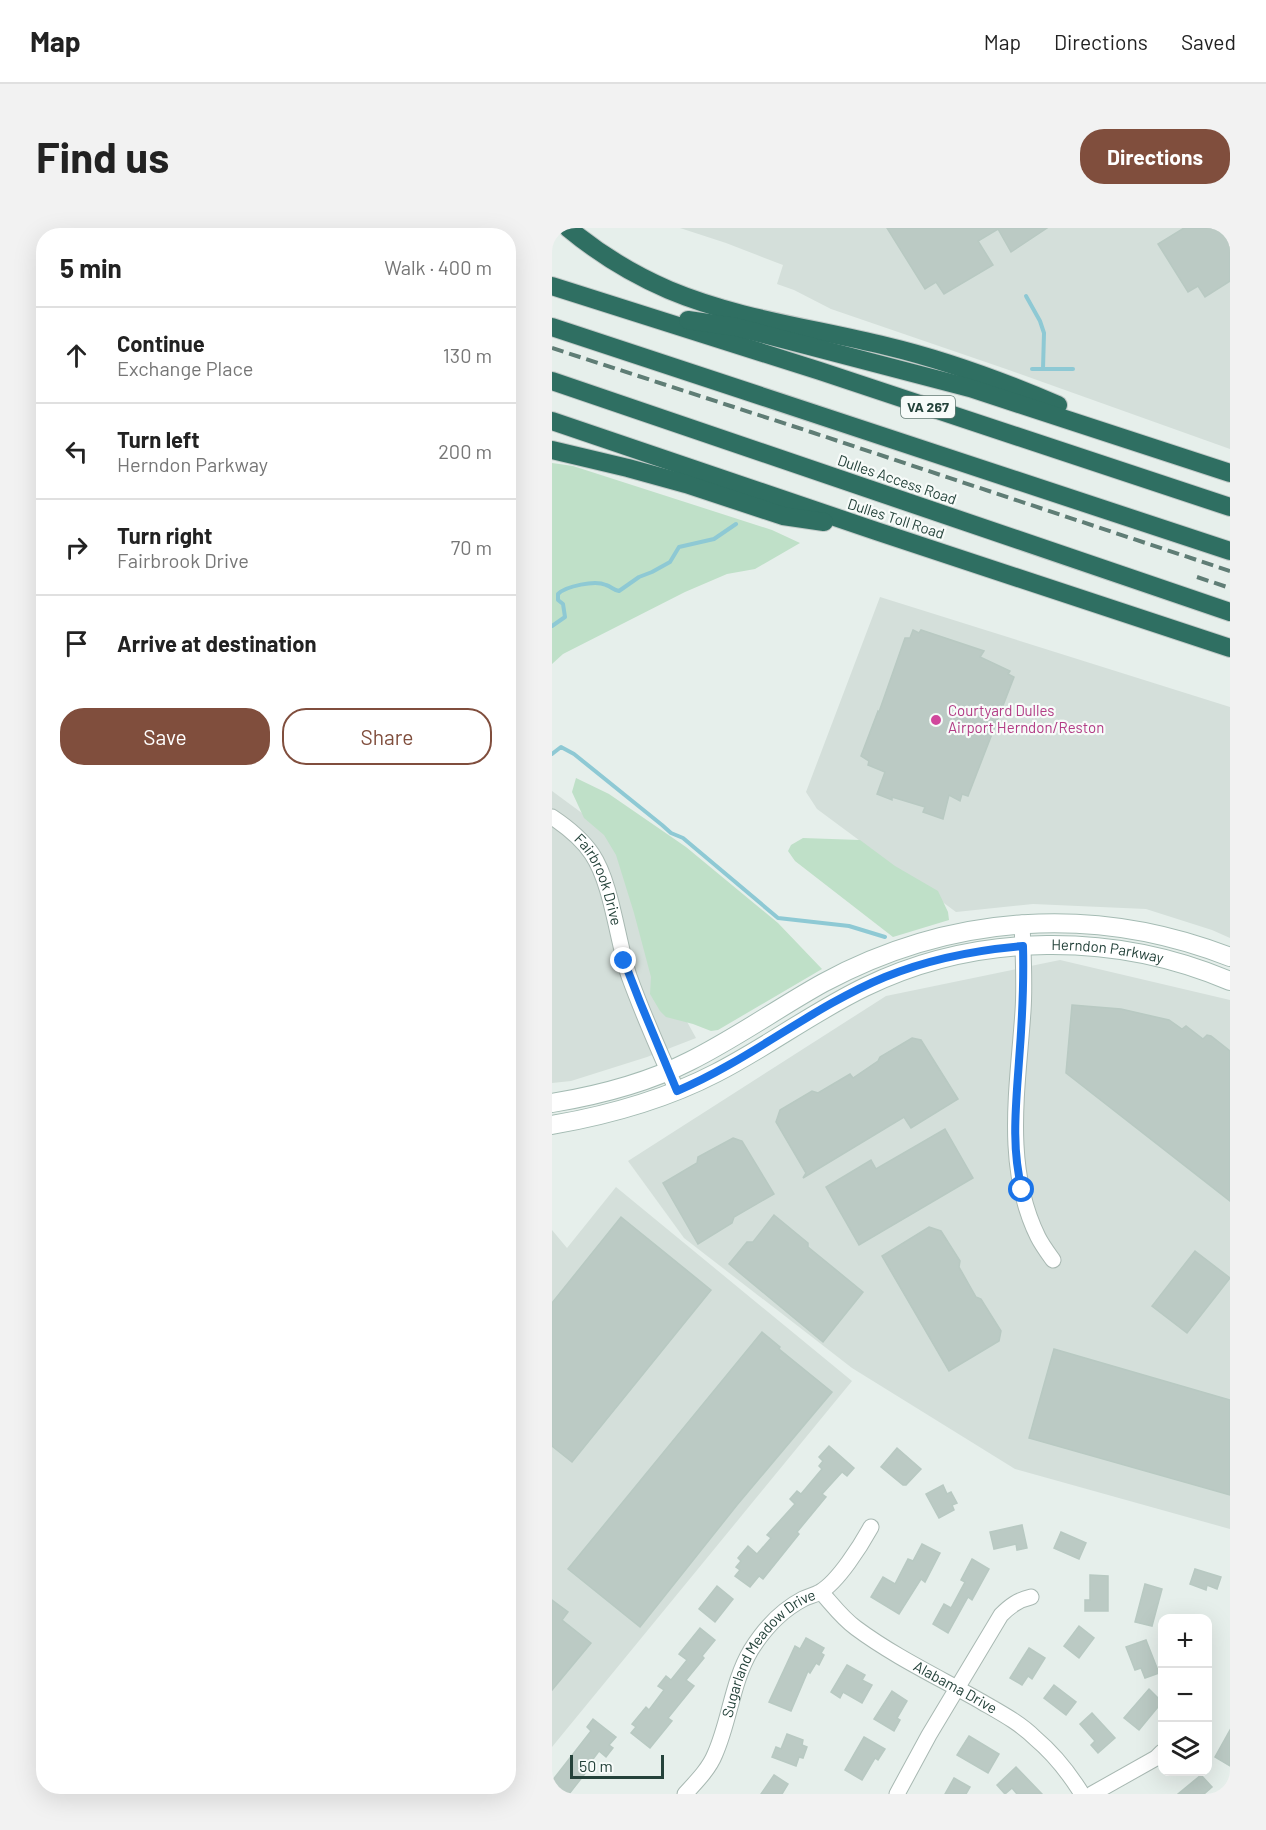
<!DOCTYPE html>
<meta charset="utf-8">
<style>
body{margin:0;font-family:Barlow,sans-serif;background:#f2f2f2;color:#222}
.controls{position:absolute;right:18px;bottom:18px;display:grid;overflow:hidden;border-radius:12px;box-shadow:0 6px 24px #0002}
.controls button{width:54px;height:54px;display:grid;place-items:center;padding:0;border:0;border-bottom:2px solid #e0e0e0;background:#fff;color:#222;font:30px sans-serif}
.scale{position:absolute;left:18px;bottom:15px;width:94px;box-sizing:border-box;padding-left:6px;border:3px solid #24423a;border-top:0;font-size:16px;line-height:21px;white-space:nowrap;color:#24423a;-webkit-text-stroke:4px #f7fbf9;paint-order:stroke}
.stop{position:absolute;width:18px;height:18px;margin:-14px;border:4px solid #1a73e8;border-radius:50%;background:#fff}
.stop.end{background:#1a73e8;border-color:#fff;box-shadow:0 2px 6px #0008}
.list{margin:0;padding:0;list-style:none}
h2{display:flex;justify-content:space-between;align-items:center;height:78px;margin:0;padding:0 24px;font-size:26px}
h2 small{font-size:20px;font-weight:400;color:#767676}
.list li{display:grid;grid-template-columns:39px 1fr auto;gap:18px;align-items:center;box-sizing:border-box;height:96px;padding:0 24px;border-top:2px solid #e0e0e0}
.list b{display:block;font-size:22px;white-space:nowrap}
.list p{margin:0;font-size:20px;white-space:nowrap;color:#767676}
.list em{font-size:20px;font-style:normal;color:#767676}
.actions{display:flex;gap:12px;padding:18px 24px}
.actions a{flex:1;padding:14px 0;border:2px solid #804e3d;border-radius:24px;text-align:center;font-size:21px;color:#804e3d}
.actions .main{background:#804e3d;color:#fff}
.icon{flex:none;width:33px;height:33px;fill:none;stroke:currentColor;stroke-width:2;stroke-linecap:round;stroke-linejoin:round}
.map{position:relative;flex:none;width:678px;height:1566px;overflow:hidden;border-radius:24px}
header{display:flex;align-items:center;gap:36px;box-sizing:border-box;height:84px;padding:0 30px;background:#fff;border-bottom:2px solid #e0e0e0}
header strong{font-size:28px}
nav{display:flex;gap:33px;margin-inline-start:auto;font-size:21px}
.intro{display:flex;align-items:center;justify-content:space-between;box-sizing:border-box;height:144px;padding:0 36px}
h1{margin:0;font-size:42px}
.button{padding:15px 27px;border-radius:24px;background:#804e3d;color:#fff;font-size:21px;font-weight:700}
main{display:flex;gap:36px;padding:0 36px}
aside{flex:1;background:#fff;border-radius:24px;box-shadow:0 6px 24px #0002}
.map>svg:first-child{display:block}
.built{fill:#d4dfda}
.green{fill:#bfe0c8}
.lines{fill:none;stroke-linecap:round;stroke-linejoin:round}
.stream{stroke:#8ec9d4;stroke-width:4}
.building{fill:#bbcac4;stroke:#b8c9c2;stroke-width:1.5}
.street-casing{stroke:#a8b8b2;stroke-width:17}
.secondary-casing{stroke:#a4bbb3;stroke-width:20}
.highway-casing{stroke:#c2cac8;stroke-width:20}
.street{stroke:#fff;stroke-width:15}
.secondary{stroke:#fff;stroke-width:18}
.highway{stroke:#2f6f62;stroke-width:18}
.rail{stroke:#5f7d75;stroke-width:4;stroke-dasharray:12 6;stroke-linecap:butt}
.route{stroke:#1a73e8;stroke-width:8}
.hotel-dot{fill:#d1479c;stroke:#f7fbf9;stroke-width:2}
.labels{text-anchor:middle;stroke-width:4.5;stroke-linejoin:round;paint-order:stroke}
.shield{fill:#f7fbf9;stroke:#637a73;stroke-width:1.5}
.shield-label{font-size:14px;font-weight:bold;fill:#24423a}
.street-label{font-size:15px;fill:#24423a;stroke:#f7fbf9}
.hotel-label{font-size:15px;fill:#b23c85;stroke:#f7fbf9;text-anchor:start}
</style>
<header>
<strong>Map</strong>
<nav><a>Map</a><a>Directions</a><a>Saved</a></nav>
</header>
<div class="intro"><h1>Find us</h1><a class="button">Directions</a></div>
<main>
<aside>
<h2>5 min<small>Walk · 400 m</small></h2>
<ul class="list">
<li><svg class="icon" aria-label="ahead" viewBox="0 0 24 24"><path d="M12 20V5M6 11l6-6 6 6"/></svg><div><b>Continue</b><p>Exchange Place</p></div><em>130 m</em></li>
<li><svg class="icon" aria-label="left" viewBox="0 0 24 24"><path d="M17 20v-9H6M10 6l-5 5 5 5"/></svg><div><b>Turn left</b><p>Herndon Parkway</p></div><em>200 m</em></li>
<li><svg class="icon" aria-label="right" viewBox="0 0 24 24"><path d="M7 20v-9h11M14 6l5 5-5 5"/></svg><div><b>Turn right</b><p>Fairbrook Drive</p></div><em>70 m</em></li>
<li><svg class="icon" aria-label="arrive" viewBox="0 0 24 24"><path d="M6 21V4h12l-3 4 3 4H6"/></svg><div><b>Arrive at destination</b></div></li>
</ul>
<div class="actions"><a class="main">Save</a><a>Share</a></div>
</aside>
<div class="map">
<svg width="678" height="1566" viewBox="0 0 678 1566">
<rect width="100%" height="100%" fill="#e6efeb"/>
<g class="built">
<polygon points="128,0 678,0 678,221 454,141 279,81 242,62 225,56 231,37 174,15"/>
<polygon points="328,369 678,479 678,710 660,702 594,681 481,676 404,684 265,581 254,564"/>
<polygon points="0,563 72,616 108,745 144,810 95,829 19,853 0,855"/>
<polygon points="508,732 678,772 678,1301 463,1241 300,1140 132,1010 76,933 334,768"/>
<polygon points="64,959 300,1153 0,1519 0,1002 15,1020"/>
</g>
<g class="green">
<polygon points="0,235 21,238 220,302 248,315 203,341 175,346 133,364 11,426 0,436"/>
<polygon points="24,550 57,566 134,619 226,695 270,741 166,802 159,803 141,796 114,789 108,783 98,766 99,749 82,685 64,627 52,607 32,590 20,564"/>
<polygon points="251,610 308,612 343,638 386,663 396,684 397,692 341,709 243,633 236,623 239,617"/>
</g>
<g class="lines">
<g class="stream">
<polyline points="474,68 488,93 492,105 491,141"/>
<polyline points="480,141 521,141"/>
<path d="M0,398L13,389L11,376L6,372V366C14,358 43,352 54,357C60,359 61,362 67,363L87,349L100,344L118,334L127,319L162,311L184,296"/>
<polyline points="0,526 9,519 22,526 110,597 119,605 131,610 226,690 297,698 333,709"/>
</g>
</g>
<g class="building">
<polygon points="335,0 495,0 459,24 446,1 426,13 441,37 392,66 384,54 373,61"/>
<polygon points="632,0 678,0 678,53 653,69 646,58 636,64 606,16"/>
<polygon points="361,402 367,405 369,402 432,423 428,429 458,443 456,446 462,449 416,568 410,566 408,573 397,567 391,591 371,584 373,579 340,569 340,572 325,566 333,544 316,537 317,533 309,528 326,483 327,484 353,410 358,410"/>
<polygon points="520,777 569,781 617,792 630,801 634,798 651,811 655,807 659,808 678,823 678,973 514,845"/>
<polygon points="360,810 369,812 406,871 359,900 352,889 251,950 254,945 224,894 228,882 260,863 266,865 298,846 301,850 326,833 328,829"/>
<polygon points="393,901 421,950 307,1017 274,959 319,932 324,941"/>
<polygon points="181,910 190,913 222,966 182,989 180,995 146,1016 111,955 145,935 146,929"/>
<polygon points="222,987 256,1015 256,1019 311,1064 271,1114 177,1036 195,1014 201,1014"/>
<polygon points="69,989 159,1062 20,1234 0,1218 0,1075"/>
<polygon points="377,999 389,1003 408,1033 407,1039 424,1069 429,1071 449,1103 447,1113 397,1143 330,1028"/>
<polygon points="643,1023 678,1050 635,1105 600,1078"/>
<polygon points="210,1104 228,1119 227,1121 280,1164 185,1277 88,1399 16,1341"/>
<polygon points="502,1121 678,1172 678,1267 477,1210"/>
<polygon points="277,1218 302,1240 295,1248 290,1244 270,1266 274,1269 245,1304 247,1306 211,1351 207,1348 198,1359 183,1348 188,1342 184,1339 189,1333 186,1330 196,1318 205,1326 219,1310 215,1307 243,1276 238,1271 245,1263 249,1266 270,1241 267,1238 271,1233 267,1229"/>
<polygon points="345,1220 369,1241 354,1257 351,1257 329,1239"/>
<polygon points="391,1257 395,1266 399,1264 405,1275 400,1277 402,1282 387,1290 374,1266"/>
<polygon points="470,1297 475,1320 465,1322 464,1316 442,1321 438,1304"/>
<polygon points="509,1304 534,1315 527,1331 502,1320"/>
<polygon points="370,1316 388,1325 373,1354 369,1351 347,1386 319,1369 331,1349 343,1356 356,1331 361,1333"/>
<polygon points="420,1331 437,1341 420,1372 416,1369 396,1405 381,1396 392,1376 399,1380 413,1354 409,1352"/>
<polygon points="643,1341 669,1349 665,1361 655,1357 654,1362 638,1356"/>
<polygon points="538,1347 556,1348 556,1383 533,1383 533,1372 538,1372"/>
<polygon points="593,1356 610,1361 600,1398 583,1394"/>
<polygon points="165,1358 181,1371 163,1394 147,1381"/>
<polygon points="0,1372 16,1384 10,1392 39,1415 0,1462"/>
<polygon points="527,1398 542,1410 527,1430 512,1418"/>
<polygon points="148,1400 163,1412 150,1428 152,1430 134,1452 142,1458 116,1490 120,1493 98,1520 79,1505 84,1499 80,1496 94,1479 97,1482 112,1462 106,1458 114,1448 119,1452 135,1432 127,1426"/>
<polygon points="254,1410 272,1420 269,1425 272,1427 267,1437 264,1435 258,1445 256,1443 239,1483 217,1474 243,1418 248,1421"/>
<polygon points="594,1412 607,1445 593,1450 589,1440 583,1442 574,1419"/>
<polygon points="477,1420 493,1430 480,1451 476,1448 470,1457 458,1450"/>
<polygon points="295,1437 313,1447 310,1452 320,1457 310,1475 291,1464 288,1470 279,1464"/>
<polygon points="502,1457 524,1474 514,1487 492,1470"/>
<polygon points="597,1461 610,1474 587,1502 572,1490"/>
<polygon points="340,1463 355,1473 345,1490 348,1492 342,1503 322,1491"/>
<polygon points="540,1485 563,1510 546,1525 539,1517 543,1513 528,1496"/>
<polygon points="41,1491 64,1509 57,1517 61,1520 54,1529 47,1523 33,1542 35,1543 17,1566 14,1566 0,1555 0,1553 39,1503 35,1499"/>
<polygon points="678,1502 678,1538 663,1529"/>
<polygon points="235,1506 251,1512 250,1517 255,1519 251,1530 247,1529 244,1538 220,1529 224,1519 229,1521"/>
<polygon points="417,1508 447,1526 436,1545 405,1527"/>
<polygon points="312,1509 333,1521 326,1532 323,1530 310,1552 293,1542"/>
<polygon points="464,1539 490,1566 465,1566 460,1560 453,1566 445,1557"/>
<polygon points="222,1547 236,1556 230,1566 209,1566"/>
<polygon points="649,1547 660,1559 652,1566 626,1566"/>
<polygon points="402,1550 418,1559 414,1566 393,1566"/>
</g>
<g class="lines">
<g class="street-casing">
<g id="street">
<path id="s1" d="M0,589C15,599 30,611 40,626C60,656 65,712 77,748C91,787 108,825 125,863"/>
<path d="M470,695C471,724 473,754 471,783C466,859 451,938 486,1009C490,1017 496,1025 501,1032"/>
<path id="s2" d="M269,1364C280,1376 290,1390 304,1400C343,1429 388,1450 430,1474C449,1485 468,1495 483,1510C502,1526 517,1545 530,1566"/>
<path id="s3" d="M133,1566C144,1554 157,1541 163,1526C178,1492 180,1454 199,1422C212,1401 230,1382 251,1371C257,1368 263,1367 268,1364C286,1354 309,1317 319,1299"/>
<path d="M345,1566L377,1507L449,1387C458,1378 466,1372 479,1369"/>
<polyline points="540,1566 604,1530 610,1524"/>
</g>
</g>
<g class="secondary-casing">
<g id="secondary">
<path d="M0,875C48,867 95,855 138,833C184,810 226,780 271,755C399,686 542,676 678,729"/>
<path id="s4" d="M0,897C57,887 112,872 164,845C215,819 261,784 313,759C426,704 563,704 678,753"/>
</g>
</g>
<g class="highway-casing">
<g id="highway">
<path d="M16,0C46,25 80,46 117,62C186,91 261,100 334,118C393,132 450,153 506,177"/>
<polyline points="0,58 268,143 678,279"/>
<polyline points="136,92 184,99 418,160 678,245"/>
<polyline points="0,99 678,323"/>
<polyline points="0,153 678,384"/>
<polyline points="0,193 324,303 678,420"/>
<polyline points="0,222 76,240 134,256 231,288 272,294"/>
</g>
</g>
<use href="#street" class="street"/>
<use href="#secondary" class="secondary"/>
<use href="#highway" class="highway"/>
<g class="rail">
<polyline points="0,120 259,204 678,343"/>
<polyline points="645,349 678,360"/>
</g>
</g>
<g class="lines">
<path class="route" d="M72,733L88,774L125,863C198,832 260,779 333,749C377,731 424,722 471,718C472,756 470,795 467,833C464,877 459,919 470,962"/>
</g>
<circle class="hotel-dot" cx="384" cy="492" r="6"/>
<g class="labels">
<rect class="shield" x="349" y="168" width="54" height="22" rx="4.5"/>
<g class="shield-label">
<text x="376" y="184">VA 267</text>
</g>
<g class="street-label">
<text transform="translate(345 252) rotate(19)" y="5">Dulles Access Road</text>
<text transform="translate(344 291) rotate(18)" y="5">Dulles Toll Road</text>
<text dy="5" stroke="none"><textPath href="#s1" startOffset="81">Fairbrook Drive</textPath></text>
<text dy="5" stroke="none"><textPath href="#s4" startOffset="594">Herndon Parkway</textPath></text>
<text dy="5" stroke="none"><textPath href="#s3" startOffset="168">Sugarland Meadow Drive</textPath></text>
<text dy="5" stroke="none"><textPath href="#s2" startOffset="166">Alabama Drive</textPath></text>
</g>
<g class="hotel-label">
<text x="396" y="488">Courtyard Dulles<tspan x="396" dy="17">Airport Herndon/Reston</tspan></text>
</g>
</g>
</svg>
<div class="controls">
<button>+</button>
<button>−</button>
<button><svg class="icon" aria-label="layers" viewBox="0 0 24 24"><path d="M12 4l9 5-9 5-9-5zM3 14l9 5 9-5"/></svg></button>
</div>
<div class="scale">50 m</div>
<div class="stop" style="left:470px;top:962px"></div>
<div class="stop end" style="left:72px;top:733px"></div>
</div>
</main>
